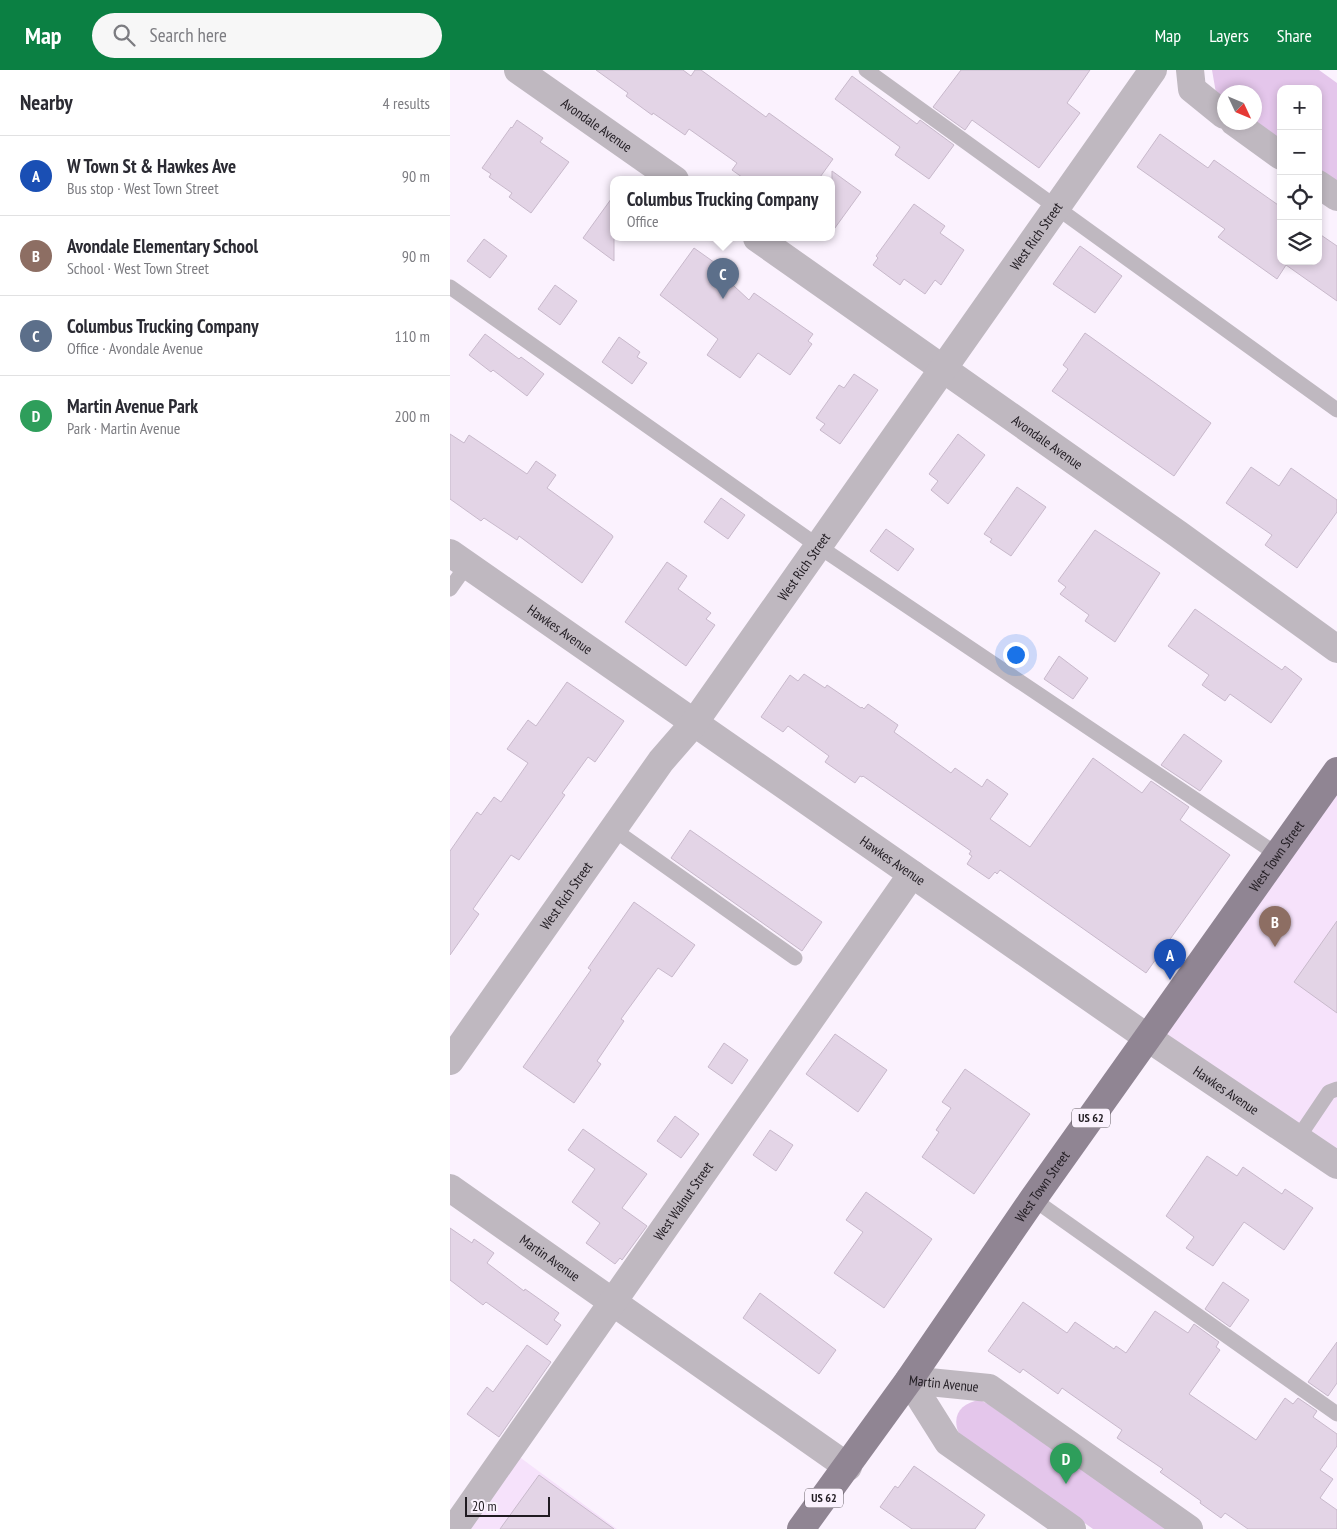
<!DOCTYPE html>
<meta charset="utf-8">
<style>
body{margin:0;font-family:"PT Sans Narrow",sans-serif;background:#f7f7f7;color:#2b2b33}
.controls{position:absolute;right:15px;top:15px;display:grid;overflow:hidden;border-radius:10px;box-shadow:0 2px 8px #0003}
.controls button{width:45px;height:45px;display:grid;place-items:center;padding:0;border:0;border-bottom:1px solid #e1e1e2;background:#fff;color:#2b2b33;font:25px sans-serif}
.compass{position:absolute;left:767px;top:15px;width:45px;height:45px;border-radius:50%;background:#fff;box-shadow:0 2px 8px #0003;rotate:134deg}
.scale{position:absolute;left:15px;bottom:12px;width:85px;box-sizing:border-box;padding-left:5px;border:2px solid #201b21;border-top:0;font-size:14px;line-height:18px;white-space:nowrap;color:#201b21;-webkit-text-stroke:4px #fbf2fe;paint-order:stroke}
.you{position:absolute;left:565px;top:584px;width:18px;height:18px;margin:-12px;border:4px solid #fff;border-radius:50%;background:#1a73e8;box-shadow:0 0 0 8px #1a73e833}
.badge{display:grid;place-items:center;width:32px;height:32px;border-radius:50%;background:#0b8043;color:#fff;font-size:16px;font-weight:700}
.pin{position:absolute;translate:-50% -41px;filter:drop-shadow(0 1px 2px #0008)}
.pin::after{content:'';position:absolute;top:26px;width:18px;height:15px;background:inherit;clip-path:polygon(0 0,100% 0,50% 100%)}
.popup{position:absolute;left:160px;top:106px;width:225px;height:65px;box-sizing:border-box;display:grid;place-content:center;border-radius:10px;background:#fff;filter:drop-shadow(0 1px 4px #0005);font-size:16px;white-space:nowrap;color:#7c7c81}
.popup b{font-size:19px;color:#2b2b33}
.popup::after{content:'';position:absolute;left:50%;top:100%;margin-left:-10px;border:10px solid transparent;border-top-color:#fff}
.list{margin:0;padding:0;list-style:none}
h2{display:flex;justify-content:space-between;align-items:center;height:65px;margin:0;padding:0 20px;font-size:21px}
h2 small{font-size:16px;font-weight:400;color:#7c7c81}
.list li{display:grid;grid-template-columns:32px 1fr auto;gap:15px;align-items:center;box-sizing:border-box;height:80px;padding:0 20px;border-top:1px solid #e1e1e2}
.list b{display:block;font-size:19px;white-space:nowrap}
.list p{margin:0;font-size:16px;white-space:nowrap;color:#7c7c81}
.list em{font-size:16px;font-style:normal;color:#7c7c81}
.icon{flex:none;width:28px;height:28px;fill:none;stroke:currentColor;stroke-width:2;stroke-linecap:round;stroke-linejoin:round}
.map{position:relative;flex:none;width:887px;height:1459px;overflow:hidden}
header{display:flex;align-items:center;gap:30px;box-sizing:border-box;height:70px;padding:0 25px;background:#0b8043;color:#fff}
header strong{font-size:24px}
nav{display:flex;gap:28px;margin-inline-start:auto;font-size:18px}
.search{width:350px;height:45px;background:#f7f7f7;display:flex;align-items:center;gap:12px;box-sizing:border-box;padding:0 18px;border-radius:28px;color:#7c7c81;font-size:19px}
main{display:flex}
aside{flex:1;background:#fff}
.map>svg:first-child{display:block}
.built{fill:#f6e2fb}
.green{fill:#e4c6eb}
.building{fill:#e3d4e6;stroke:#c8b9cb}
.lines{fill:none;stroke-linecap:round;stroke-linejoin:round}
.service{stroke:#bfb8c0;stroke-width:15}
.minor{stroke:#bfb8c0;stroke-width:28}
.tertiary{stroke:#bfb8c0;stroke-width:28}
.primary{stroke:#908593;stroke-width:28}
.labels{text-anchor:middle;stroke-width:4.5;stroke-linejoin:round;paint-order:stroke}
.shield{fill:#fbf2fe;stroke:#625c63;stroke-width:1}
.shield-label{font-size:12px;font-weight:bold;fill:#201b21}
.street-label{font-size:14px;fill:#201b21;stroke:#fbf2fe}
</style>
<header>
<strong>Map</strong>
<div class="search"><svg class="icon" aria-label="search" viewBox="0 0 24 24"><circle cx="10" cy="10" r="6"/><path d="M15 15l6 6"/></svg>Search here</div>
<nav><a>Map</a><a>Layers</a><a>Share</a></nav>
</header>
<main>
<aside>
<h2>Nearby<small>4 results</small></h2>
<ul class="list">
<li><span class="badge" style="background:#1a4fb4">A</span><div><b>W Town St &amp; Hawkes Ave</b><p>Bus stop · West Town Street</p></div><em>90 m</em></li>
<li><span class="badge" style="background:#8d6e63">B</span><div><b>Avondale Elementary School</b><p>School · West Town Street</p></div><em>90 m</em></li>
<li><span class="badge" style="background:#5c6f8a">C</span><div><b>Columbus Trucking Company</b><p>Office · Avondale Avenue</p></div><em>110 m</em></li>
<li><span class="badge" style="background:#2e9e5b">D</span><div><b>Martin Avenue Park</b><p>Park · Martin Avenue</p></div><em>200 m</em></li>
</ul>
</aside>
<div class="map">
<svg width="887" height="1459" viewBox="0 0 887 1459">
<rect width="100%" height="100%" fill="#fbf2fe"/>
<g class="built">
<polygon points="887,701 887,1100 698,968"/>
<polygon points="60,1380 167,1459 4,1459"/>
</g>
<g class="green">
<polygon points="762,0 869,0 887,13 887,113 868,100 868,19 831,19 831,74 804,52 804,22 774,22 774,34 766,23"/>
<path d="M530,1330L538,1334L717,1459H643L509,1364C501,1345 511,1333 530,1330Z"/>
</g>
<g class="building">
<polygon points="146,0 233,0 241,6 245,0 251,0 316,47 319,43 383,89 368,110 296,110 282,100 287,93 239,59 235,65 203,43 202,45 176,26 178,23"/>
<polygon points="511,0 640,0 617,33 630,43 589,98 522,50 515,60 483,37"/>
<polygon points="402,6 467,54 470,50 504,75 479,109 445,85 450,77 385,29"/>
<polygon points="67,50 93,68 90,72 119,92 81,143 59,127 62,123 39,107 41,104 32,98 61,57 62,58"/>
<polygon points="710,64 758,98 764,90 831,137 831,191 868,191 868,163 887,176 887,231 836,195 827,209 768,167 775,159 687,97"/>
<polygon points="382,101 411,122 382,162"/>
<polygon points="164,125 164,191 133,168"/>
<polygon points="464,134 495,156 490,163 514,180 491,215 485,210 475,224 454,209 450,215 423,195 428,188 426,186"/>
<polygon points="34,169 57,186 40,208 17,191"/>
<polygon points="630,176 672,206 645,243 603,214"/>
<polygon points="244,178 268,195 263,201 284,216 299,230 304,223 363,264 358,271 362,274 340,305 308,283 290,308 257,285 268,269 210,225"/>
<polygon points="105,215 127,231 110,255 88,239"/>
<polygon points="635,263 761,353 724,406 602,321 618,299 613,295"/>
<polygon points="35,264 69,289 71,287 94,304 77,326 43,300 41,302 19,285"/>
<polygon points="169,267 190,282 187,287 197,293 182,314 152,292"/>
<polygon points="404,304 428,320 390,374 370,360 375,354 366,348 389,315 394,318"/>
<polygon points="0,364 14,373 19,365 77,404 86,391 106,405 97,418 162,465 163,467 132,513 69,466 67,470 34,448 31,451 0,429"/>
<polygon points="508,364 535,385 498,434 481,420 488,411 479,404"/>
<polygon points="801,397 829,416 841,398 887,430 887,442 847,498 815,475 822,465 776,433"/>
<polygon points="567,417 596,437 561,486 540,472 542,469 534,464"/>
<polygon points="271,428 295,445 278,469 254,452"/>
<polygon points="436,459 464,479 448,501 420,481"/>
<polygon points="645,460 710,503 665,572 635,551 639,545 610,524 616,517 608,511"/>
<polygon points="217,492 237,506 228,519 261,543 256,549 265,555 236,596 175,552"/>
<polygon points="745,539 832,600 835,596 852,609 821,653 780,624 775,631 752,615 759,605 718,576"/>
<polygon points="609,586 638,608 623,629 594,609"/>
<polygon points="354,604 375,618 377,615 411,638 412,637 414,639 418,634 448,655 444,662 501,703 505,698 532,717 537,709 558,724 540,749 580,777 643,688 692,723 701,711 739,737 730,750 780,785 696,903 550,800 547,804 545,802 539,809 517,794 522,786 519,784 521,781 413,706 412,707 410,706 405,713 375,692 379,686 338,656 333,662 311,647 340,605 348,611"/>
<polygon points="117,612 174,651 145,692 138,687 112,723 115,725 69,790 61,785 23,839 29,844 0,885 0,781 27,742 31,745 44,727 51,732 78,693 57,679 78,650 86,656"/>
<polygon points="734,664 772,691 750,721 711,695"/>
<polygon points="240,760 372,852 352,881 221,788"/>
<polygon points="184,832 245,875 222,907 208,898 171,949 174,951 147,991 151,994 124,1033 73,997 141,900 138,898"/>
<polygon points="887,851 887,943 844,912"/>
<polygon points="385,964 437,1000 408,1042 356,1004"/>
<polygon points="274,973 298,990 282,1014 258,997"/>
<polygon points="515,999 580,1044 524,1124 472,1087 489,1062 486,1060 501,1038 492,1032"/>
<polygon points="225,1046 249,1064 231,1088 207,1071"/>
<polygon points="133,1059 197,1104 172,1138 197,1156 172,1190 170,1188 165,1194 136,1173 150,1153 122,1132 145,1099 118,1080"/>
<polygon points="320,1060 343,1075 326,1101 303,1085"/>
<polygon points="757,1086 787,1106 793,1097 832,1124 835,1119 863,1138 834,1180 794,1152 763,1196 736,1178 744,1167 716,1146"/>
<polygon points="416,1122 482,1169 434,1238 384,1203 413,1162 396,1150"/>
<polygon points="0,1158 22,1173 24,1169 44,1183 37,1193 74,1221 75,1219 109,1243 104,1250 111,1255 97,1275 36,1232 33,1235 0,1210"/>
<polygon points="773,1212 799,1230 780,1257 755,1239"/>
<polygon points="310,1223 386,1280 369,1304 293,1248"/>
<polygon points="573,1232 617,1263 625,1252 664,1279 666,1276 676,1283 705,1241 738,1263 744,1254 769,1272 766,1277 770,1280 739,1324 806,1370 835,1328 843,1334 848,1328 867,1341 863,1347 887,1364 887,1376 870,1400 883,1409 870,1428 887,1440 887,1459 798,1459 775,1443 771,1448 750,1433 751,1431 710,1402 713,1399 667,1368 672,1360 612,1318 608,1324 573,1299 570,1303 538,1281"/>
<polygon points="887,1272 887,1313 878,1326 858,1312"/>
<polygon points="77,1275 101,1292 49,1367 17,1344 37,1317 43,1322"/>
<polygon points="464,1396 535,1445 525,1459 462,1459 430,1437 445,1416 448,1418"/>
<polygon points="89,1405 164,1459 50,1459"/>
</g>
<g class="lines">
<g class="service">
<polyline points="416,0 887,340"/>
<polyline points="0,217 368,476 828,785"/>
<polyline points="0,519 17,495"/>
<polyline points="163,759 345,888"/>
<polyline points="848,1068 879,1022 887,1019"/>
<polyline points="583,1129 887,1344"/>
</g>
<g class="minor">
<path id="s1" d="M68,0L225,110"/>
<polyline points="740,0 742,19 774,45"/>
<polyline points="784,52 831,86"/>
<polyline points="868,114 887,127"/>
<path id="s2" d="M307,168L728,464L887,579"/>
<path id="s3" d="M0,483L698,968L887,1095"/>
<path id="s4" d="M0,1118L398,1397"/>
<path id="s5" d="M459,1310L539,1318L739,1459"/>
<polyline points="459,1310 498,1372 622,1459"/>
<path id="s6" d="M4,1459L462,804"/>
</g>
<path class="tertiary" id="s7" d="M0,991L211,691L244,653L703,0"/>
<path class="primary" id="s8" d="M351,1459L459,1310L583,1129L887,701"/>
</g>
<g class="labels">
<g class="shield">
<rect x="622" y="1038.5" width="38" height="19" rx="4"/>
<rect x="355" y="1418.5" width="38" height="19" rx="4"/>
</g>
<g class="shield-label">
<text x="641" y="1052">US 62</text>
<text x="374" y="1432">US 62</text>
</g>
<g class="street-label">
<text dy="5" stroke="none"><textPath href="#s1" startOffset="96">Avondale Avenue</textPath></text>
<text dy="5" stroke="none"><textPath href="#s7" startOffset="1012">West Rich Street</textPath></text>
<text dy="5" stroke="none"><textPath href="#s2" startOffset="355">Avondale Avenue</textPath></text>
<text dy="5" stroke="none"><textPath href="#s7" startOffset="608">West Rich Street</textPath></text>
<text dy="5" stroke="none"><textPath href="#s3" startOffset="134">Hawkes Avenue</textPath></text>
<text dy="5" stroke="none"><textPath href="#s8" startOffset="824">West Town Street</textPath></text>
<text dy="5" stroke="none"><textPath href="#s3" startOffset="539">Hawkes Avenue</textPath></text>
<text dy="5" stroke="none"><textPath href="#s7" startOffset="202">West Rich Street</textPath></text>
<text dy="5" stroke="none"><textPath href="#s3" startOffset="944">Hawkes Avenue</textPath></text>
<text dy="5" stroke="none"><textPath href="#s8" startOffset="419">West Town Street</textPath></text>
<text dy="5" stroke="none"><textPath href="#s6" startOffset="400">West Walnut Street</textPath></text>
<text dy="5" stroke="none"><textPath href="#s4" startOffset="122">Martin Avenue</textPath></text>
<text dy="5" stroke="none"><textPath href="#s5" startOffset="35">Martin Avenue</textPath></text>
</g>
</g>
</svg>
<div class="controls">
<button>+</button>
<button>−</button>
<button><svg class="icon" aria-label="locate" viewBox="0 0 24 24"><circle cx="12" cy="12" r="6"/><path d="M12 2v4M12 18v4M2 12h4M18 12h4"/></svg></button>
<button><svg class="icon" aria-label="layers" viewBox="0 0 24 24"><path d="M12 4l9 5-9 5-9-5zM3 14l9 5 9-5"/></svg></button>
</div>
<svg class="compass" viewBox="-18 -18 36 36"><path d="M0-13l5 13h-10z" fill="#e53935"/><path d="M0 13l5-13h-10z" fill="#7c7c81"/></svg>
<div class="scale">20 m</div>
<div class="you"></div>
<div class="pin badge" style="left:720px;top:910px;background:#1a4fb4">A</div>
<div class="pin badge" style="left:825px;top:877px;background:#8d6e63">B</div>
<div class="pin badge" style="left:273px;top:229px;background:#5c6f8a">C</div>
<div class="popup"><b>Columbus Trucking Company</b>Office</div>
<div class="pin badge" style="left:616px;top:1414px;background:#2e9e5b">D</div>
</div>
</main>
